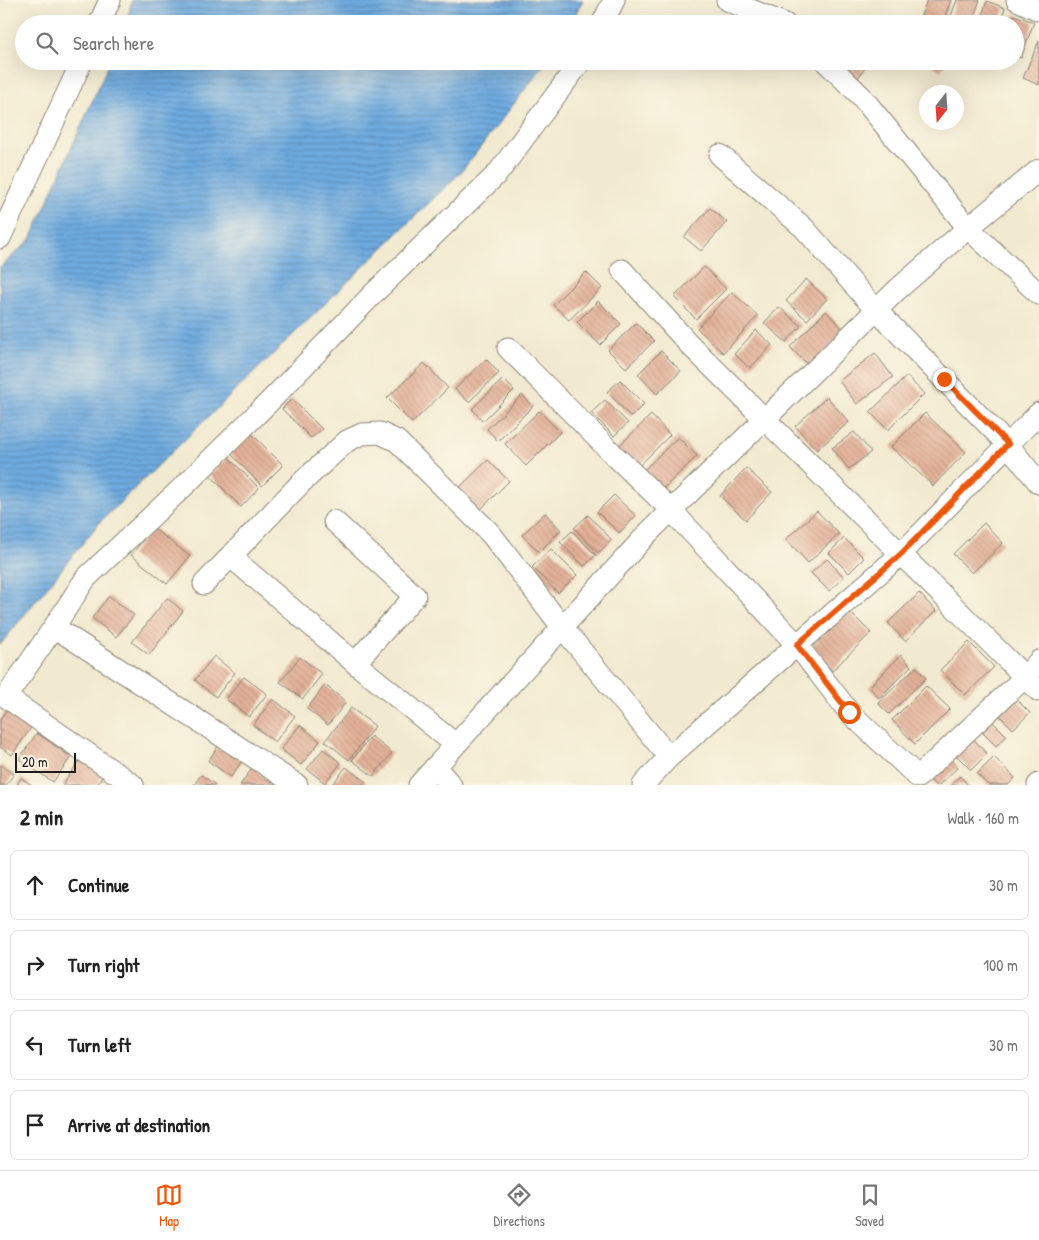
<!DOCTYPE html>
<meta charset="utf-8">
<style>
body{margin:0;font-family:"Patrick Hand",sans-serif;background:#f2f2f2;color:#222}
.compass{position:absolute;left:919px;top:85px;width:45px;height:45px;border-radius:50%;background:#fff;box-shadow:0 5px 20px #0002;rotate:197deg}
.scale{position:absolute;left:15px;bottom:12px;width:61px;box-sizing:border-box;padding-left:5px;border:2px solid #1c1c1c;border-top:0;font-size:14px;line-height:18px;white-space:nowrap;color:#1c1c1c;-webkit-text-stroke:4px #fcf5e5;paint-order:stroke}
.stop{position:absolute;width:15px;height:15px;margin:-11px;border:4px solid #ea580c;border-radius:50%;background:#fff}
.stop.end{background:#ea580c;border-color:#fff;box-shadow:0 1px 5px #0008}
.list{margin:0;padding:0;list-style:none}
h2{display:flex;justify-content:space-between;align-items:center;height:65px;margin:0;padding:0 20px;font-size:21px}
h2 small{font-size:16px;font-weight:400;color:#767676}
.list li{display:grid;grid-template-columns:32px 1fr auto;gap:15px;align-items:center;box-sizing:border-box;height:70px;margin:0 10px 10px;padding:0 10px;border:1px solid #e0e0e0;border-radius:8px}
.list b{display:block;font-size:19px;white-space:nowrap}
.list em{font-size:16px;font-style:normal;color:#767676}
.icon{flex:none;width:28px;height:28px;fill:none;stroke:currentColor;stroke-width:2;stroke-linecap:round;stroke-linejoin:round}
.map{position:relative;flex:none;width:1039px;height:785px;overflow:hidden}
.search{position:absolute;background:#fff;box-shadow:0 5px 20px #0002;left:15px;right:15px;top:15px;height:55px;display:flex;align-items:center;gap:12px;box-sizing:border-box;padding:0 18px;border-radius:28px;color:#767676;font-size:19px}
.sheet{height:385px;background:#fff}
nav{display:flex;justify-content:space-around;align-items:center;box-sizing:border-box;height:70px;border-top:1px solid #e0e0e0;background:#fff;font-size:14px;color:#767676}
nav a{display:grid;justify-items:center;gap:2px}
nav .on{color:#ea580c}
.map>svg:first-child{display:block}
.water{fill:url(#water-rules);stroke:#45637e}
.building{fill:url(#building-back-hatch)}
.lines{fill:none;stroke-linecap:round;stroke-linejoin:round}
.street-casing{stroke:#878376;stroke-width:23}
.street{stroke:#fff;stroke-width:21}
.route{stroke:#ea580c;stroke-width:6}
</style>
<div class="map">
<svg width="1039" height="785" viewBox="0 0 1039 785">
<defs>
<pattern id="water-rules" width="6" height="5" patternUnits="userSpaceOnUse" patternTransform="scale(1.25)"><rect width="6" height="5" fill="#6eaadf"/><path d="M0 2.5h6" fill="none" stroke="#5a8ab4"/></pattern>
<pattern id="building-back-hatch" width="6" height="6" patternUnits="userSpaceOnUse" patternTransform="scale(1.25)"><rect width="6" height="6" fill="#e3b198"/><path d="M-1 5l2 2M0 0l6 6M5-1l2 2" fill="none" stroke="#c29882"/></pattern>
</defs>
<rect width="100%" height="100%" fill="#fcf5e5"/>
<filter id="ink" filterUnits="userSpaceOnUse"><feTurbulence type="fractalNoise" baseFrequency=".02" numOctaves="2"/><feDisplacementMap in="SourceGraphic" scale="10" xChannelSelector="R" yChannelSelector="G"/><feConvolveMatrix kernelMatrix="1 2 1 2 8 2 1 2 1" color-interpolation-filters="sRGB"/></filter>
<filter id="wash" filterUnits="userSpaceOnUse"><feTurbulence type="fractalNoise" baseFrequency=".0096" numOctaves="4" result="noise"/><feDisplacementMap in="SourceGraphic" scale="20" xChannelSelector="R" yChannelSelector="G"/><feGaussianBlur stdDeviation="1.12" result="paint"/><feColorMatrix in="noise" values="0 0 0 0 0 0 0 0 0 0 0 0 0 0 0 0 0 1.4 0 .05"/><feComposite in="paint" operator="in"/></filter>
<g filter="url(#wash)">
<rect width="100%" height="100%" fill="#f2ead0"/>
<g class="water">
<polygon points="132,0 583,0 570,24 126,24"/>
<polygon points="110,61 547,61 462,171 100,522 0,645 0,267 31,239"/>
</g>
<g id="blocks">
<g class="building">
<polygon points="927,0 951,0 942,24 921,16"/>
<polygon points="957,0 980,0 971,24 948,24"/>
<polygon points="987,1 1005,8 999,24 979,24"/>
<polygon points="1014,15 1034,22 1021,58 1015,56 1015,24 1011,24"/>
<polygon points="868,16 877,24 862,24"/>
<polygon points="1039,41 1039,85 1023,78"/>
<polygon points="833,61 871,61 846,93 823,74"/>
<polygon points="926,61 947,61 941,71"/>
<polygon points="710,208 727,222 701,251 684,237"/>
<polygon points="704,267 726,289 696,319 674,297"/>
<polygon points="586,272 602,288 569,320 553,305"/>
<polygon points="806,279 827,299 807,320 786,301"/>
<polygon points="732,292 758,316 723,353 697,328"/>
<polygon points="598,301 621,324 600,345 577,322"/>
<polygon points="779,307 801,326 786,342 764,323"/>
<polygon points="826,311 846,332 810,367 790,347"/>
<polygon points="636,323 654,341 626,368 608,350"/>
<polygon points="756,330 772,345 750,368 734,354"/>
<polygon points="661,351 681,371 657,394 638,374"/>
<polygon points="875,353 893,377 857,404 839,381"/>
<polygon points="486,359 499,373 469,402 455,389"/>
<polygon points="424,363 448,388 412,423 387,398"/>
<polygon points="907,376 924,394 888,430 870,412"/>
<polygon points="503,379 514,390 483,421 472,409"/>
<polygon points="620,380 644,404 631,417 607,392"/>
<polygon points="522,395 533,406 498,441 487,429"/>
<polygon points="827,397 849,422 817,450 795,426"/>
<polygon points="292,399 322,429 311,438 282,409"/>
<polygon points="605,400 628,423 614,436 591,413"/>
<polygon points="539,411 560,432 526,466 505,444"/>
<polygon points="925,413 966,452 933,486 891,447"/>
<polygon points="651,415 670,435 636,469 616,449"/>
<polygon points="250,432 283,465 262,486 229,452"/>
<polygon points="854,432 871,452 849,469 832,448"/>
<polygon points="678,437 697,456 662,490 643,471"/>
<polygon points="228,457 259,488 241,507 210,475"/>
<polygon points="488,460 509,481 478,512 457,490"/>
<polygon points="746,468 772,492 746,520 720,496"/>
<polygon points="614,495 636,516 619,533 597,512"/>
<polygon points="817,511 839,534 808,563 786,539"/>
<polygon points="545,513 561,530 539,552 522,535"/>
<polygon points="588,515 612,540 598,553 574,528"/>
<polygon points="984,523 1003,543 972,573 953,554"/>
<polygon points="153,528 190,556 167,584 131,555"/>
<polygon points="572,531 596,555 584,566 560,542"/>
<polygon points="844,538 864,558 849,573 829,553"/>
<polygon points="551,549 577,575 558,593 532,567"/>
<polygon points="827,559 844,577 829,591 811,573"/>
<polygon points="919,593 936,611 905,641 888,623"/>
<polygon points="109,596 134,615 116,637 92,618"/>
<polygon points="167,598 183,611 149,655 132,642"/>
<polygon points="848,610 871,633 832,671 810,648"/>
<polygon points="969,642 994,667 965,695 940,670"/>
<polygon points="901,655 911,666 879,698 869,687"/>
<polygon points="214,656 235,673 216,697 195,680"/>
<polygon points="300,657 322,674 303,699 280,682"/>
<polygon points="916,667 926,678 889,714 878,703"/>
<polygon points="244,677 267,694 249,717 226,699"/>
<polygon points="325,685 346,702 328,725 307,709"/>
<polygon points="926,686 950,709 915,744 892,720"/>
<polygon points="1011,694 1030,713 1013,729 994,710"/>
<polygon points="273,699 295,716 275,742 253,725"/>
<polygon points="10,705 35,722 12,755 0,747 0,719"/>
<polygon points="351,708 375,726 349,760 325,741"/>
<polygon points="987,716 1007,736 996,746 976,726"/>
<polygon points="300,725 320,741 301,765 281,749"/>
<polygon points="37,733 71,757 53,782 19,759"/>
<polygon points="968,733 987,754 971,770 951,750"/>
<polygon points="371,736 392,753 373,776 352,760"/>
<polygon points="221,742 244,758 231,777 208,761"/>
<polygon points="323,749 341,763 325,783 307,769"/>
<polygon points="947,755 958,767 939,785 935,785 926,776"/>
<polygon points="994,757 1015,778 1008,785 988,785 977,774"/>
<polygon points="81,758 104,774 97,785 62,785"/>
<polygon points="0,765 14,774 6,785 0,785"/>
<polygon points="253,767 276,783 274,785 240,785"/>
<polygon points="346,767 366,782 364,785 332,785"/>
<polygon points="201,775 216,785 194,785"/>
<polygon points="960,776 968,785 950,785"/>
<polygon points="21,778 32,785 17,785"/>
</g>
</g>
</g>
<g filter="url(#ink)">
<use href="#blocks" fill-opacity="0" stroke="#878376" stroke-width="1"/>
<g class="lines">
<g class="street-casing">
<g id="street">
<polyline points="727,0 785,24"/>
<polyline points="1017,0 1039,10"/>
<polyline points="99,24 110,0"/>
<polyline points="602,24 614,0"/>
<polyline points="825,61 861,96 968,228 1039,170"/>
<polyline points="720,155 804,228 876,310 1008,445 1039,483"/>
<polyline points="0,238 82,61"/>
<polyline points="622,270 689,344 1039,691"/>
<polyline points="508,348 613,454 671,510 797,645 849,712 918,777 1025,677 1039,661"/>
<polyline points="334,521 415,596 355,663"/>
<polyline points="230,556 355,663 455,744"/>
<polyline points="204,584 301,483 347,441 362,434 380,433 397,441 491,534 562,627 669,757 901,554 1039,413"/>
<polyline points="54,627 297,785"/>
<polyline points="435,767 451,785"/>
<polyline points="133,785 6,697 54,627 86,578 185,485 272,399 373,294 498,173 581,61"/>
<polyline points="419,785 649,532 898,289 968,228 1039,294"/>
<polyline points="643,785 669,757"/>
<polyline points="1038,785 1039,784"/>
</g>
</g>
<use href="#street" class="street"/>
</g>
</g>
<g class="lines" filter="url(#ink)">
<polyline class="route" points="849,712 797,645 901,554 1008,444 944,379"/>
</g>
</svg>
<svg class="compass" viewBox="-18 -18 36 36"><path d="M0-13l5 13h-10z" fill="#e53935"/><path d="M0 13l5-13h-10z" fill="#767676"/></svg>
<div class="scale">20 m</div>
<div class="stop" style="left:849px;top:712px"></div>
<div class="stop end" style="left:944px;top:379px"></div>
<div class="search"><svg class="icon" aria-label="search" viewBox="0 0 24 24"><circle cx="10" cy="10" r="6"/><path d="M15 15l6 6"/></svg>Search here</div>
</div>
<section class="sheet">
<h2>2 min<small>Walk · 160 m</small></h2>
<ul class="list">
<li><svg class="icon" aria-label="ahead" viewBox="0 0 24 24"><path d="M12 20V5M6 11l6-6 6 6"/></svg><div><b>Continue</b></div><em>30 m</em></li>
<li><svg class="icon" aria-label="right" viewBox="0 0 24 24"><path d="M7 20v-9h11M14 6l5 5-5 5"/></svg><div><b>Turn right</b></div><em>100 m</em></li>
<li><svg class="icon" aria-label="left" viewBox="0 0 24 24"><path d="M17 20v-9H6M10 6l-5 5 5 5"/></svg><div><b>Turn left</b></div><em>30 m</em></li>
<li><svg class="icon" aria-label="arrive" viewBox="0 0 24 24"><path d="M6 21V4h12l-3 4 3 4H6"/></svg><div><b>Arrive at destination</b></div></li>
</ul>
</section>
<nav>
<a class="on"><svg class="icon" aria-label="map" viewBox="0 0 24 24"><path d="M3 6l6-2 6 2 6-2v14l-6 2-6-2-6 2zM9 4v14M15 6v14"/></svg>Map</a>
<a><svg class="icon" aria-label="directions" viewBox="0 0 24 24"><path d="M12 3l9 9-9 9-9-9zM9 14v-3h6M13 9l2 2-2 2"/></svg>Directions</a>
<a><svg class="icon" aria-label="saved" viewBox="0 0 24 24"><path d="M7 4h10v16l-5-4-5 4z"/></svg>Saved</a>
</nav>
